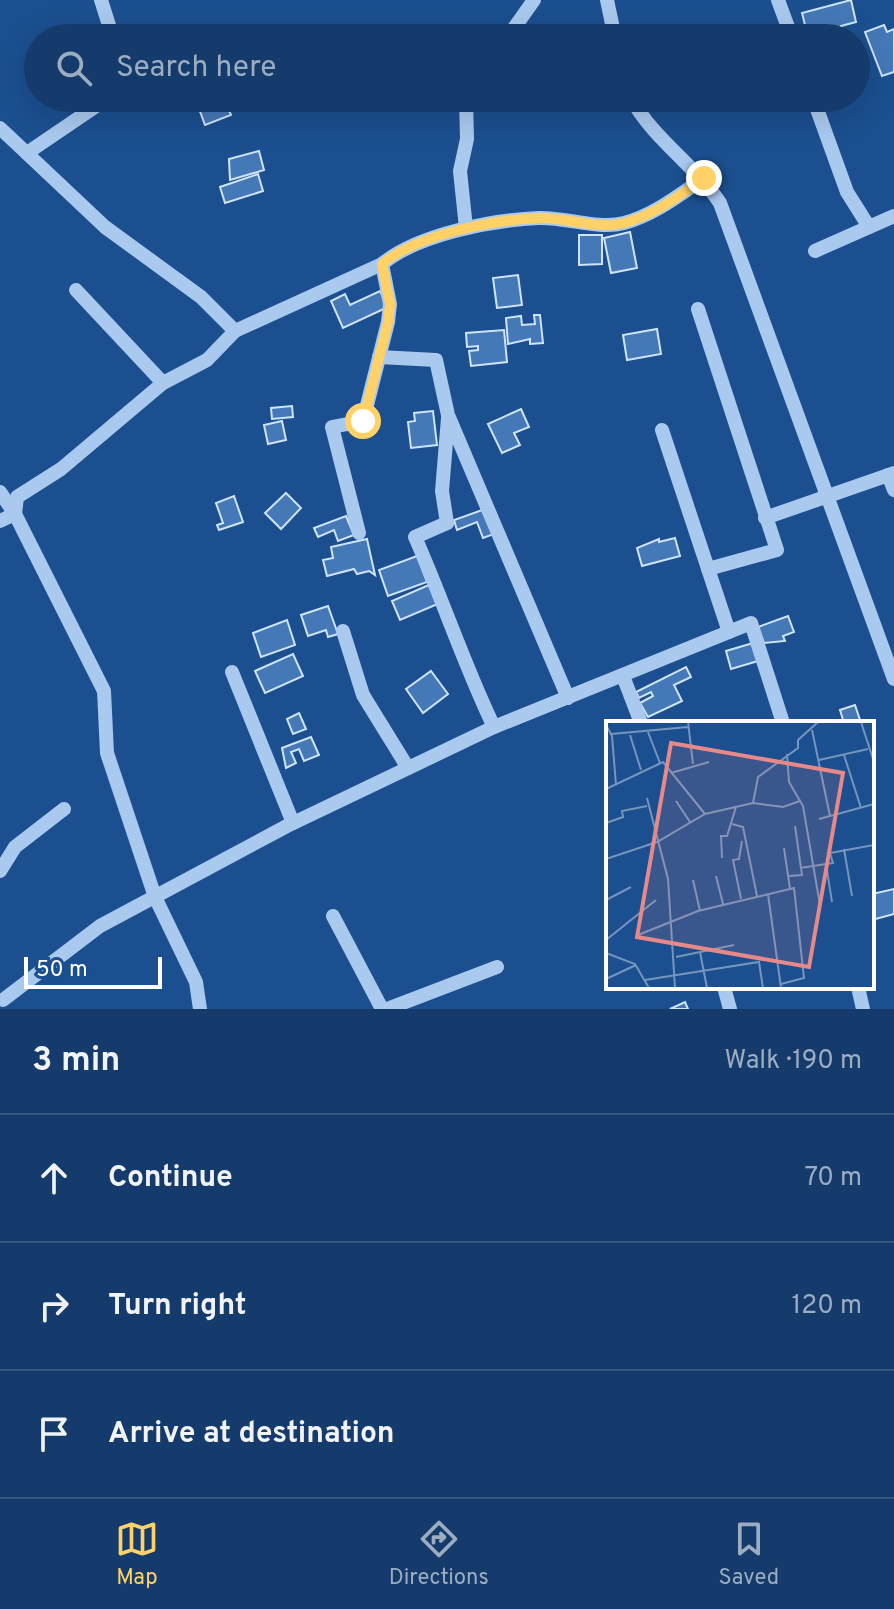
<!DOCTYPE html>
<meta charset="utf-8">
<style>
body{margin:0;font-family:Overpass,sans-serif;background:#214673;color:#f1f3f6}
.scale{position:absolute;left:24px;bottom:20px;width:138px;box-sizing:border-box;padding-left:8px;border:4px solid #fff;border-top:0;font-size:22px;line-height:28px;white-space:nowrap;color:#fff;-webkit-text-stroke:6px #1b4f8f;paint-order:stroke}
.stop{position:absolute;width:24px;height:24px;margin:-18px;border:6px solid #ffd166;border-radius:50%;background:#fff}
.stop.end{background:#ffd166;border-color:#fff;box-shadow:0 2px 8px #0008}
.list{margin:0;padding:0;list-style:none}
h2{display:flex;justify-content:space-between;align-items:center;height:104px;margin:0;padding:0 32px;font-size:34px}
h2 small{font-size:26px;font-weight:400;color:#9dadc1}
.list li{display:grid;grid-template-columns:52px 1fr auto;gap:24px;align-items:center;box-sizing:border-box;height:128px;padding:0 32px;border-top:2px solid #33557e}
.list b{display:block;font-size:30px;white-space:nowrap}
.list em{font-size:26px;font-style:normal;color:#9dadc1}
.icon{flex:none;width:44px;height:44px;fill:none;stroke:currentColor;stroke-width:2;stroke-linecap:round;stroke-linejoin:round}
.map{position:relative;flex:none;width:894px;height:1009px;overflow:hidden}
.search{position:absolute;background:#143b6b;box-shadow:0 8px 32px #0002;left:24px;right:24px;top:24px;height:88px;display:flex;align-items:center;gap:20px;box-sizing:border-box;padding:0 28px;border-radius:44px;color:#9dadc1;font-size:30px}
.sheet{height:488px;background:#143b6b}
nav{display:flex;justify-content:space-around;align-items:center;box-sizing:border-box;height:112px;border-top:2px solid #33557e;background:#143b6b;font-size:22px;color:#9dadc1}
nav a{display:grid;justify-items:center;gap:4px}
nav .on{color:#ffd166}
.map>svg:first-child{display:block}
.building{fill:#4478b7;stroke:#cfe3fa;stroke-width:2}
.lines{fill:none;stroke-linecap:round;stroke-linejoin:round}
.minor{stroke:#a9c9ee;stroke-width:14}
.route{stroke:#ffd166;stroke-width:10}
.inset-road{fill:none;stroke:#7695bc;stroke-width:2}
.view{fill:#e88989;fill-opacity:0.15;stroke:#e88989;stroke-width:4}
.inset-edge{fill:none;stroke:#fff;stroke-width:4}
</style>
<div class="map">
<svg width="894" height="1009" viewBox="0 0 894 1009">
<rect width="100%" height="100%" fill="#1b4f8f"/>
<g class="building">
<polygon points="851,0 856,22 841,26 844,38 830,38 826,30 825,38 811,38 810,30 817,29 806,29 802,13"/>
<polygon points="884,25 887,32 894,29 894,72 882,76 865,32"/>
<polygon points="195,98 211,98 214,108 226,103 231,115 205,125"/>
<polygon points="242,98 276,98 244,106"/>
<polygon points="259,151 264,170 230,180 229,159"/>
<polygon points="258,174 263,191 225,203 220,187"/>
<polygon points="630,232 637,268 611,273 604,238"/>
<polygon points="579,235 602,235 602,264 579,265"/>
<polygon points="518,275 522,305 497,308 493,278"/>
<polygon points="380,291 388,307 343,328 331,301 345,294 350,305"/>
<polygon points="534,315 540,315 543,343 530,344 530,339 508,344 506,318 521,316 522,325 535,324"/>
<polygon points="657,329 661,354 627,360 623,335"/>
<polygon points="504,330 507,362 471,366 469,351 478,350 478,346 467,347 466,333"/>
<polygon points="292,406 293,417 272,419 271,408"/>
<polygon points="521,409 529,427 514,433 520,445 502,453 488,424"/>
<polygon points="433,411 437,445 411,448 408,422 415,421 414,413"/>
<polygon points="282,421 286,440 268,444 264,425"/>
<polygon points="286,493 301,508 281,529 265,513"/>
<polygon points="234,496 243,522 219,530 217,525 223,523 216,503"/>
<polygon points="485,509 494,534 483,538 477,522 457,530 454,520"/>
<polygon points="346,516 354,535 338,541 334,530 318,537 314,528"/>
<polygon points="675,538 680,556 642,566 637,548 659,539 659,542"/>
<polygon points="367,539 375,575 369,571 357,574 354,569 327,576 323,560 333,558 331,547"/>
<polygon points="417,556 427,582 388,596 379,570"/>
<polygon points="431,584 440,603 400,620 392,601"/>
<polygon points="328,606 338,634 328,637 326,630 308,636 301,615"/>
<polygon points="788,616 794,632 783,636 785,641 764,643 758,627"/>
<polygon points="287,620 295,645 261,657 253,633"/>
<polygon points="753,643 758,661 731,669 726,651"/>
<polygon points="293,654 303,676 265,693 255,671"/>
<polygon points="686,667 691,677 674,685 682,701 648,717 640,703 653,696 651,692 639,698 636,692"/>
<polygon points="431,671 448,694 423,713 406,689"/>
<polygon points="855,705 861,723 844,723 840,710"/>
<polygon points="299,713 306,729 293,734 287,719"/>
<polygon points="311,737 319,755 304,761 299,749 291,752 296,763 286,768 282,748"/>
<polygon points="894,889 894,914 872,920 872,894"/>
<polygon points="685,1002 688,1009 670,1009"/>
</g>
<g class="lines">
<g class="minor">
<polyline points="101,0 113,38"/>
<polyline points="607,0 615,38"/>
<polyline points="778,0 792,38"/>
<polyline points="507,38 534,0"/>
<path d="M631,98C653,139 694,164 720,203L894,679"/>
<polyline points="813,98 847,192 869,227"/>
<polyline points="0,128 105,227 201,297 235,331"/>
<polyline points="27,153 108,98"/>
<polyline points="466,228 460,171 467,139 466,98"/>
<polyline points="815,251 894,216"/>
<polyline points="76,290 163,383"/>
<polyline points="698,309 777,550 708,569"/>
<polyline points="379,357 436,360 448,415 568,698"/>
<path d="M448,418L442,491L447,523L415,537C443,600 464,665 494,727"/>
<polyline points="662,430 729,632"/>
<polyline points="888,475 894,490"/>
<polyline points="0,492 15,514 104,691 107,753 155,897 196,982 200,1009"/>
<path d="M15,514L17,497L61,469L163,383L207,360L235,331L382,264C418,234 493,220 539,218C565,217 599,230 624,223C654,215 679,195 704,178"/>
<polyline points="765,518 894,473"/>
<polyline points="0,521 15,514"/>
<polyline points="359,533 332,427 363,421 388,322 390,304 382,264"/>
<polyline points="343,631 363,695 408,768"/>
<polyline points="232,672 293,823"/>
<polyline points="623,676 641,723"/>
<polyline points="0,871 15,847 64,809"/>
<polyline points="333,916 382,1009"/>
<polyline points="724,987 730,1009"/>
<polyline points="858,987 863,1009"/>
<polyline points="3,1000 100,926 287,826 494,727 751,623 783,723"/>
<polyline points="387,1009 497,967"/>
</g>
</g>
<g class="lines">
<path class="route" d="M363,421L388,322L390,304L382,264C418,234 493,220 539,218C565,217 599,230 624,223C654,215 679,196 704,178"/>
</g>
<g transform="translate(606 721)">
<rect width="268" height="268" fill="#1b4f8f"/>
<path class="inset-road" d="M82,1L87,43M255,1L268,41M0,4L6,15L10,64M206,9L224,95M42,11L54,42M5,13L82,6M24,14L35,49M181,33L183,61L197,85L214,184M238,34L255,87M213,39L262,28M65,52L103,41M0,68L57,41L99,93M41,77L62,158L69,267M70,80L84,101M147,82L152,56L192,27V19L212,1M213,98L268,83M0,102L17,96L16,90L41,85M126,103L137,106L151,175M178,127L184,168M238,128L246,175M116,137L115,115H121L130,86M0,138L51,121L99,93L147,82L177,86L194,80M220,143L226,181M194,147L227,142L224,132L268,124M110,155L117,183M182,155L196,154L189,105M87,159L94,190M162,173L175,267M135,178L127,139L133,138L136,120M0,179L25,166M32,214L92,190L188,167L198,257L175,263M0,219L50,179M94,231L101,267M0,232L29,243L43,267M70,236L128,224M0,258L30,244M39,259L153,241L157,267"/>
<path class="view" d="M65,22L237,52L203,246L31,216Z"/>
<rect width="268" height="268" class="inset-edge"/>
</g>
</svg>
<div class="scale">50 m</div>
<div class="stop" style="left:363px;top:421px"></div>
<div class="stop end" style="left:704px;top:178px"></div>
<div class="search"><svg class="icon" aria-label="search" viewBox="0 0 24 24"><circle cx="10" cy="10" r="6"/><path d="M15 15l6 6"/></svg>Search here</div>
</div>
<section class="sheet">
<h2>3 min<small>Walk · 190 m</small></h2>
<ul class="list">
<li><svg class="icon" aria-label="ahead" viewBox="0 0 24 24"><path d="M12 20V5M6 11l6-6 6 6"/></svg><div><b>Continue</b></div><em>70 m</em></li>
<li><svg class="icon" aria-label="right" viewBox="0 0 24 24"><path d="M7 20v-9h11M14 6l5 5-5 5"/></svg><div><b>Turn right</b></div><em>120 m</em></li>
<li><svg class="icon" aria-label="arrive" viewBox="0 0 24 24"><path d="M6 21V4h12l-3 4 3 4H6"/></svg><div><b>Arrive at destination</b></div></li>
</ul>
</section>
<nav>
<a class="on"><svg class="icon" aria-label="map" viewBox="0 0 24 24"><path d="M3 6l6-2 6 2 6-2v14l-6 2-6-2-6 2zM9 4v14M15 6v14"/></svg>Map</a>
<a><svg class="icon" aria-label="directions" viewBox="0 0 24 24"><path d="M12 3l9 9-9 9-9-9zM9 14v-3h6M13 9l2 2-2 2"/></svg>Directions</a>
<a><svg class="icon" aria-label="saved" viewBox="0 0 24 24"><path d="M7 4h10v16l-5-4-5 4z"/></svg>Saved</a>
</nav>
